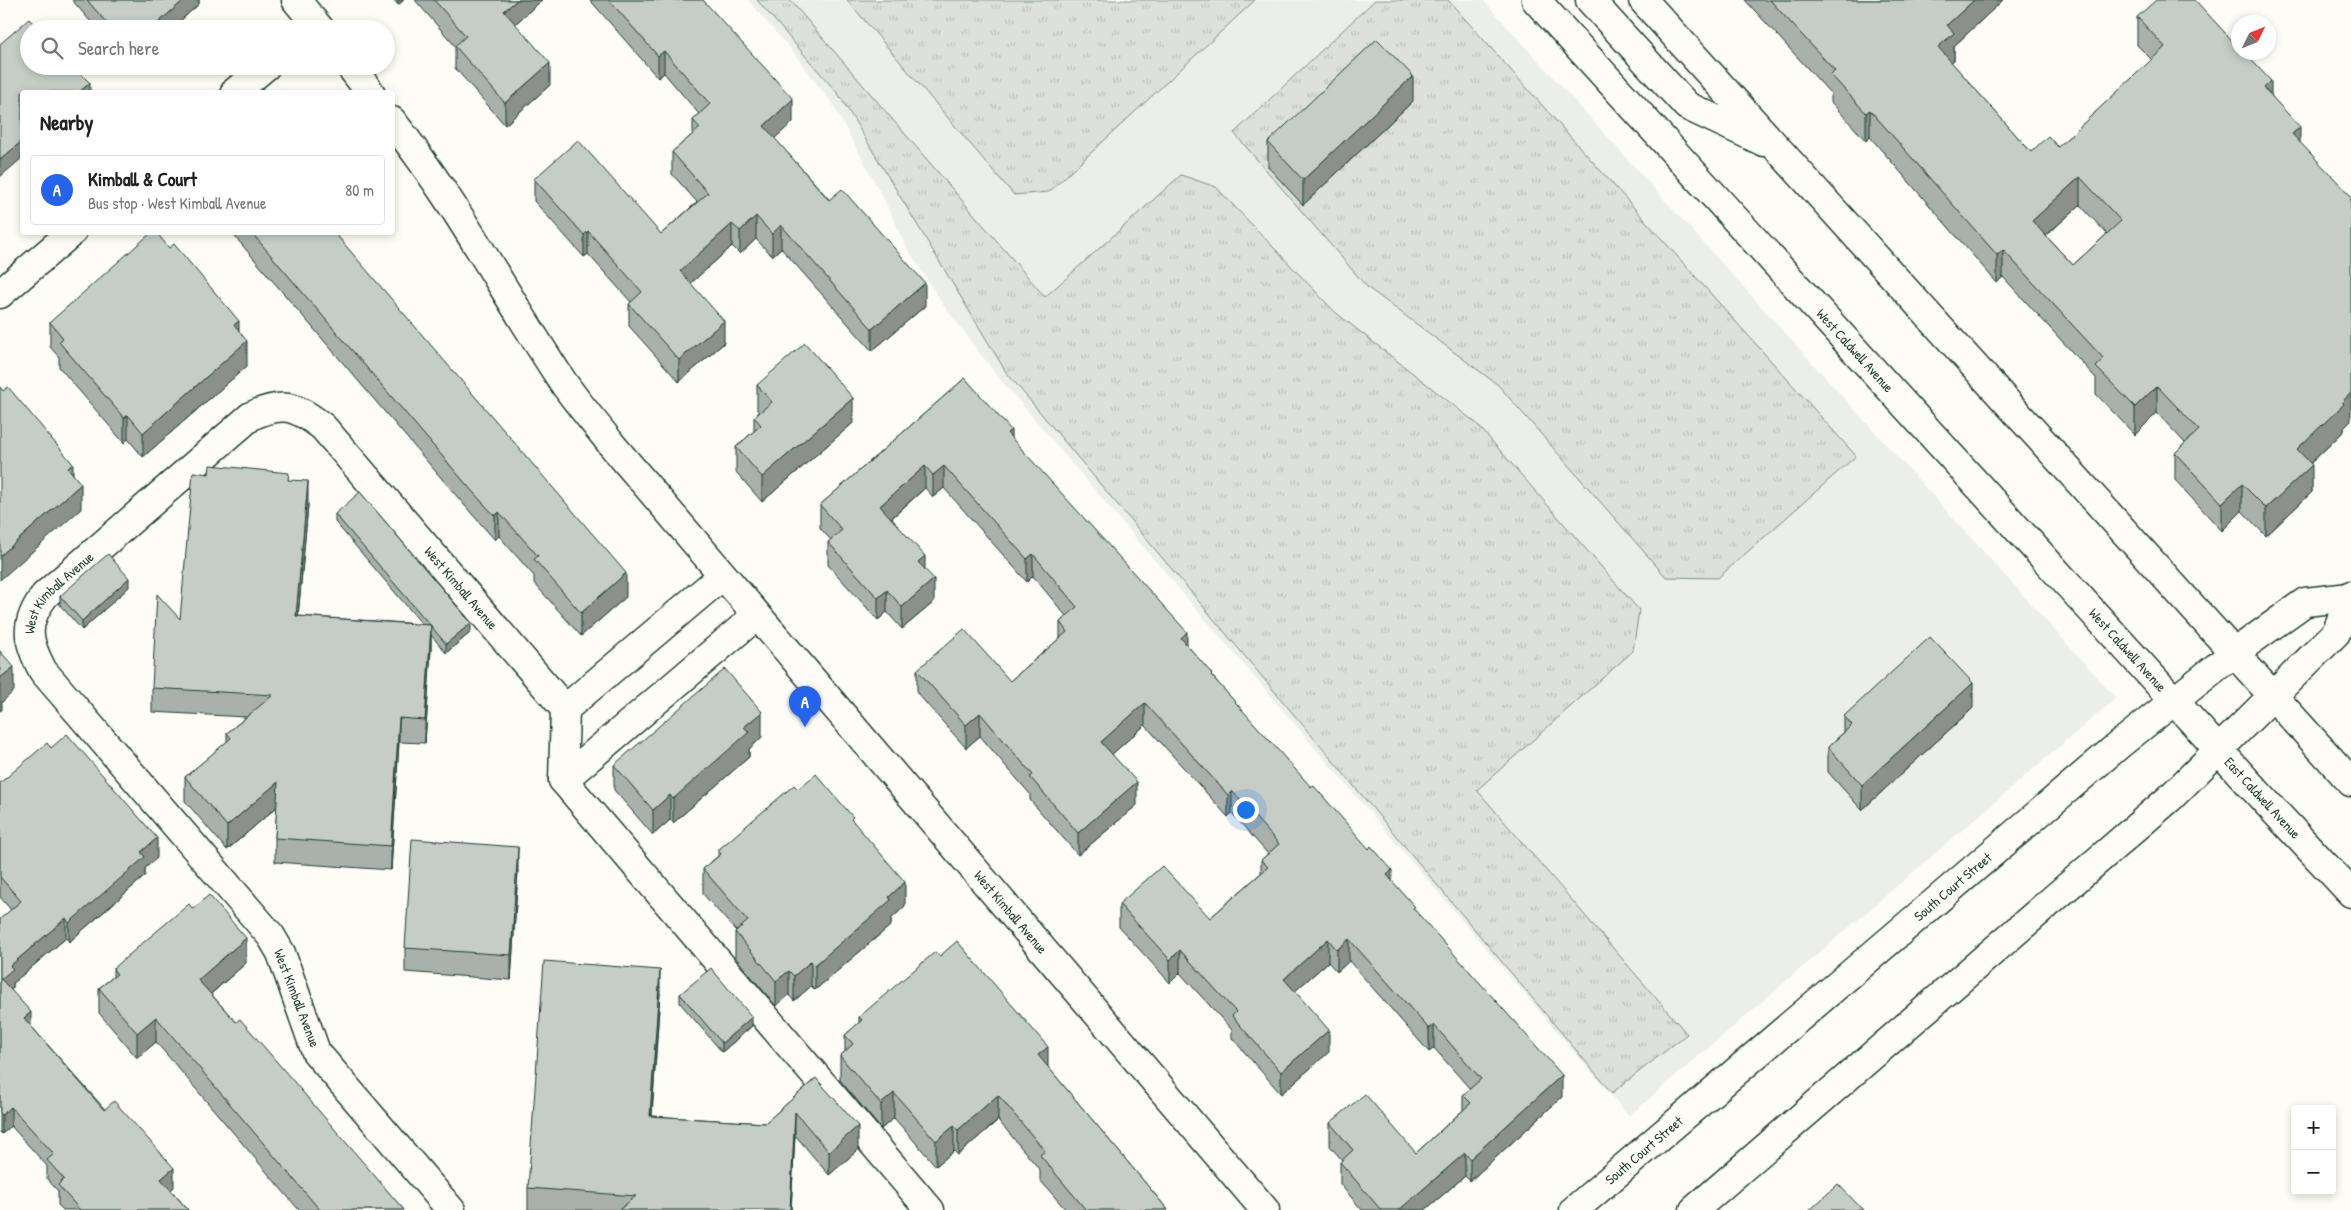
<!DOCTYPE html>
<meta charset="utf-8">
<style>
body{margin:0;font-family:"Patrick Hand",sans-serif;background:#f6f6f6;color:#202124}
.controls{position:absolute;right:15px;bottom:15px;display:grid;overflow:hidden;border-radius:5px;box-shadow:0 2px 8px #0003}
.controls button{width:45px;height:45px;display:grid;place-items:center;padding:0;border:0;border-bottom:1px solid #e0e0e0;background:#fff;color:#202124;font:25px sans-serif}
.compass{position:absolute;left:2231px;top:15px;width:45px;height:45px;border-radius:50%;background:#fff;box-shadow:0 2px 8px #0003;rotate:47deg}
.you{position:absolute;left:1245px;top:809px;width:18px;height:18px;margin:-12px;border:4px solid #fff;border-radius:50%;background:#1a73e8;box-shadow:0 0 0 8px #1a73e833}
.badge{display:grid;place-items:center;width:32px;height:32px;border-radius:50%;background:#2563eb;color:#fff;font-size:16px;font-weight:700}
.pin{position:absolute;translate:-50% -41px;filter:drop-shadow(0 1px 2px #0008)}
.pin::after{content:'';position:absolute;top:26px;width:18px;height:15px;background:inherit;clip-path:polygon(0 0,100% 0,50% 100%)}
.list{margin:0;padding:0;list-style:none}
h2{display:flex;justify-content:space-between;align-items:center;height:65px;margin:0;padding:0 20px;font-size:21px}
h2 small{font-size:16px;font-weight:400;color:#757577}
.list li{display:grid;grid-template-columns:32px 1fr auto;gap:15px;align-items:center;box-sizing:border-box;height:70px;margin:0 10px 10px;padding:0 10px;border:1px solid #e0e0e0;border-radius:5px}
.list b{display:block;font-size:19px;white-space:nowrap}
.list p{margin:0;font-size:16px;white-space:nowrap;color:#757577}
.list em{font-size:16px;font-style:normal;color:#757577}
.icon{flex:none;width:28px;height:28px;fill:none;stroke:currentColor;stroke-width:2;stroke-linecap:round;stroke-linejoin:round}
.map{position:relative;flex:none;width:2351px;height:1210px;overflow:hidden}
.search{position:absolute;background:#fff;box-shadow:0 2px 8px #0003;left:20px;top:20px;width:375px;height:55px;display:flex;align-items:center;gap:12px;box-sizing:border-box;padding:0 18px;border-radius:28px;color:#757577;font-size:19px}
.panel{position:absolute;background:#fff;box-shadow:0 2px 8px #0003;left:20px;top:90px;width:375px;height:145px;border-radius:5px}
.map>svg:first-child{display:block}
.built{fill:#eceee9}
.grass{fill:url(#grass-tufts);stroke:#7e8e88}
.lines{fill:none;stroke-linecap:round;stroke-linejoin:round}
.street-casing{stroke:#1f3d34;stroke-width:31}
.secondary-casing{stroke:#1f3d34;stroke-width:31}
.primary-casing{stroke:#1f3d34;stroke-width:31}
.street{stroke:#fdfcf7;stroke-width:28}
.secondary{stroke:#fdfcf7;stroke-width:28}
.primary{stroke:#fdfcf7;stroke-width:28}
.wall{fill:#aab0ab;stroke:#1f3d34;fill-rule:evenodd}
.shaded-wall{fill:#8b908b;stroke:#1f3d34}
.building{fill:#c6cdc7;stroke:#1f3d34;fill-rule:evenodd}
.labels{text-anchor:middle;stroke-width:4;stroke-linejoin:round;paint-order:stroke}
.street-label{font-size:14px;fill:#1f3d34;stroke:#fdfcf7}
</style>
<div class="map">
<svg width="2351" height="1210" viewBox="0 0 2351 1210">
<defs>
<pattern id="grass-tufts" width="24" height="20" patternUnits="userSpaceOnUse" patternTransform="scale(1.25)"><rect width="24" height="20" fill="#dde0db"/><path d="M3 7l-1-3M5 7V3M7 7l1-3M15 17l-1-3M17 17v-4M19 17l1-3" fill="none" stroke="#bdc1bd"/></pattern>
</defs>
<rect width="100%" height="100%" fill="#fdfcf7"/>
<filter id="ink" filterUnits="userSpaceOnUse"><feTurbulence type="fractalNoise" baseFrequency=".02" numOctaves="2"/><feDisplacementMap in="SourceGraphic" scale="10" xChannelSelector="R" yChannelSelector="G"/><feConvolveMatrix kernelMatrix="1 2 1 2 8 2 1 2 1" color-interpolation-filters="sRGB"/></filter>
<g filter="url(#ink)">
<polygon class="built" points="748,0 1483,0 2116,698 1629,1116 994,372 942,303 906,246 883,197 833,105 793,52"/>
<g class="grass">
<polygon points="757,0 790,0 1045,297 1181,175 1216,187 1335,312 1476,423 1639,610 1633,651 1477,790 1687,1034 1612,1093 1006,372 839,95"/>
<polygon points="847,0 1255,0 1049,192 1014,195"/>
<polygon points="1375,0 1448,0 1856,456 1718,578 1666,577 1498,385 1367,287 1234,133"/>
</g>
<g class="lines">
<g class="street-casing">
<g id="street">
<polyline points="296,0 320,29"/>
<polyline points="350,66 370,92"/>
<polyline points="235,92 266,66"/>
<path id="s1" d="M392,121C457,203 505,295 563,382C578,404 596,424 612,445L1265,1210"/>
<polyline points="0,294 72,232"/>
<polyline points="565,709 722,576"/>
<polyline points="563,780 756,616"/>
<path id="s2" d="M451,1210L316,1052L281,953L271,936L43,671C27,641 23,624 45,595L251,416C283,401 296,406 323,427L565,709L563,780L930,1210"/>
</g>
</g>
<g class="secondary-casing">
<g id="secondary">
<path id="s3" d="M1574,1210L2120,744L2234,653L2305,602L2350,597"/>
<polyline points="1694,1210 2170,798 2336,633 2351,595"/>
</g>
</g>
<g class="primary-casing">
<g id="primary">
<path id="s4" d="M1536,0L2266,802L2351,893"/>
<polyline points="1590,0 1687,106 1764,142"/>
<polyline points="1643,0 2351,782"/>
</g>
</g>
<use href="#street" class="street"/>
<use href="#secondary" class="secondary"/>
<use href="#primary" class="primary"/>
</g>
<g class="wall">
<polygon points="72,0 199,0 199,4 171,29 97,29"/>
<polygon points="394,0 404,0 398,5"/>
<polygon points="415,0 542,0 515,24 550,85 505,125 455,68 455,46"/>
<polygon points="590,0 703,0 793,122 774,138 925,306 872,351 781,248 772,256 756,239 740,254 732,246 691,283 724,343 679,382 629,326 629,304 631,302 588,254 584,257 534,201 534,179 661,234 697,202 672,174 672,152 693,134 693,120 699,114 664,73 658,78"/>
<path d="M1745,0H2003L1954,46V60L1951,62L2031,152L2058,147L2152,60L2137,45V17L2271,95L2300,142L2344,428V431L2311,463L2312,492L2266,536L2242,511L2222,531L2175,480V453L2185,443L2157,413L2135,435L2096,394V378L2003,277L1997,283L1870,137L1866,141L1831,102V94ZM2080,205L2107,234L2073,265L2046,236Z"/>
<polygon points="1413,101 1303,205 1268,167 1268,142"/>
<polygon points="231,232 334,232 626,597 581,636 534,583 534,576 499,536 495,540 472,514"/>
<polygon points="50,322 239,331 247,366 143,457 128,439 124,443 59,367 59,357 50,347"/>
<polygon points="965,378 1011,438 1187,645 1212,676 1392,882 1562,1097 1470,1181 1465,1176 1425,1210 1362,1210 1340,1184 1340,1162 1342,1160 1330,1146 1330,1123 1416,1153 1463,1110 1463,1095 1470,1089 1434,1048 1429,1052 1349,961 1337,972 1328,962 1295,991 1329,1052 1281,1094 1232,1038 1232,1030 1180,973 1170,983 1119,927 1119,904 1210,918 1261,873 1261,860 1268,854 1232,813 1228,817 1145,725 1112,754 1137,805 1078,855 1030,800 1030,794 980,736 966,748 917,693 917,670 1010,681 1060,638 1060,622 1066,616 1033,576 1027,582 944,488 933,497 925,488 892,518 925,570 934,602 902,629 887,612 878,620 828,565 828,542 831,540 820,528 820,505"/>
<polygon points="757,385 853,423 762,502 736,472 736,447 754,431 754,417 759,412 757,410"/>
<polygon points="209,474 289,480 308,505 298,616 422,624 335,522 335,514 471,632 446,653 431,635 431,649 425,743 399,742 391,870 275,862 275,838 277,807 227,850 185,801 185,777 227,742 227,733 246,717 152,712 152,688 180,619"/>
<polygon points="129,587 82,630 60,605 60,596"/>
<polygon points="1973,708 1862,810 1828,772 1828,747 1844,732 1844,716"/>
<polygon points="762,737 749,749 749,757 673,823 670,820 653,835 614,790 614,765"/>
<polygon points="51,748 157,858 145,868 145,876 69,942 66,938 13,983 13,988 11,990 31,1026 174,1187 171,1190 188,1210 63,1210 58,1205 58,1191 47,1179 47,1166 11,1126 2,1134 0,1132 0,919 11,910 0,897 0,783"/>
<polygon points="798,789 853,822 905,906 891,919 891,925 815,990 811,986 794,1001 789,995 776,1006 735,957 735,932 736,931 703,894 703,869 718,856 718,850"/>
<polygon points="518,871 511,980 405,972 405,948"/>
<polygon points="246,963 211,994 404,1210 299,1210 156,1042 137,1058 99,1013 99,988 113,977 113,969"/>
<polygon points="660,993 652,1116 765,1123 816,1078 858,1150 829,1175 795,1135 791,1210 528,1210 528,1188"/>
<polygon points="680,994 752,1026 722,1052 680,1003"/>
<polygon points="859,1017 1048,1067 1168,1210 1066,1210 1040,1180 1040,1170 998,1120 958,1155 954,1151 936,1166 894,1118 881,1129 840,1080 840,1056 845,1051 845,1035 859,1023"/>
</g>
<g class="shaded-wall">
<polygon points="184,0 199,0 199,4 171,29 151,29"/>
<polygon points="398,0 404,0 398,5"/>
<polygon points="517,0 542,0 504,34 504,11"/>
<polygon points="1974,0 2003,0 1954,46 1954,60 1938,75 1938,47 1947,25"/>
<polygon points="664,51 664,73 658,78 658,56"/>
<polygon points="550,63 550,85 505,125 505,103"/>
<polygon points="1413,76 1413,101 1303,205 1303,180"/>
<polygon points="2271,81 2271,109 2264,88"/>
<polygon points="90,83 90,92 79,92"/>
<polygon points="793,99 793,122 764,148 764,126"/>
<polygon points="1870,110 1870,137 1866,141 1866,113"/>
<polygon points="2300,127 2300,154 2292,134"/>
<polygon points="22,141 22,158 0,177 0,160"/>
<polygon points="2080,177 2080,205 2032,248 2032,221"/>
<polygon points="756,216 756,239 740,254 740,231"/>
<polygon points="732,224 732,246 680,293 680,271"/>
<polygon points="781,225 781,248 772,256 772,234"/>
<polygon points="588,231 588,254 584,257 584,235"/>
<polygon points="2003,250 2003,277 1997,283 1997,255"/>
<polygon points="925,283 925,306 872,351 872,329"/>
<polygon points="239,321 239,346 234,325"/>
<polygon points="724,321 724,343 679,382 679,360"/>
<polygon points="247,341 247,366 143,457 143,433"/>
<polygon points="2157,386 2157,413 2135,435 2135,407"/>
<polygon points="2351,393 2351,421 2344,428 2344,431 2297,476 2297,449"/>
<polygon points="853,398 853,423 762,502 762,477"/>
<polygon points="128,415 128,439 124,443 124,418"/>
<polygon points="1011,430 1011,452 1007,433"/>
<polygon points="73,464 73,489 68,468"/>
<polygon points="2312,465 2312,492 2266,536 2266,508"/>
<polygon points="925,466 925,488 880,528 880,506"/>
<polygon points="944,466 944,488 933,497 933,475"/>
<polygon points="308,481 308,505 296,640 296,616"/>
<polygon points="81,484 81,509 0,580 0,556"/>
<polygon points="2242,484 2242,511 2222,531 2222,503"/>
<polygon points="499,512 499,536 495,540 495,516"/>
<polygon points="1033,554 1033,576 1027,582 1027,559"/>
<polygon points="925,556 925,578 918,562"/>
<polygon points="626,573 626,597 581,636 581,613"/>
<polygon points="129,578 129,587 82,630 82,621"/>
<polygon points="934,579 934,602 902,629 902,607"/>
<polygon points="887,590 887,612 878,620 878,598"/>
<polygon points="471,623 471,632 446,653 446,644"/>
<polygon points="431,625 431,649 425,743 425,720"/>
<polygon points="1187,632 1187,655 1181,638"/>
<polygon points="14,667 14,691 2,702 2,710 0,711 0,678"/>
<polygon points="1973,683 1973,708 1862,810 1862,785"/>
<polygon points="1145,703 1145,725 1101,764 1101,742"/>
<polygon points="762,712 762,737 749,749 749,757 673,823 673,799 744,727"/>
<polygon points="980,713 980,736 966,748 966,725"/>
<polygon points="399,718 399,742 391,870 391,846"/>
<polygon points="278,782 278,806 227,850 227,826"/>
<polygon points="1137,782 1137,805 1078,855 1078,833"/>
<polygon points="1232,791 1232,813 1228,817 1228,795"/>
<polygon points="670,795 670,820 653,835 653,810"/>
<polygon points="157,838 157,858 145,868 145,876 69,942 69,923 141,852"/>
<polygon points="518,847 518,871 511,980 511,955"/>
<polygon points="1392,870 1392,892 1387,875"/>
<polygon points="905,882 905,906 891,919 891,925 815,990 815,965"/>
<polygon points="66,918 66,938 13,983 13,988 1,998 1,979 10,966"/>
<polygon points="246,938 246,963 198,1005 198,980"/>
<polygon points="1328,939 1328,962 1284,1001 1284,979"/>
<polygon points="1349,939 1349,961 1337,972 1337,950"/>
<polygon points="1180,950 1180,973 1170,983 1170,960"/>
<polygon points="811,961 811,986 794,1001 794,976"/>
<polygon points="660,970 660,993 650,1139 650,1116"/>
<polygon points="789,971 789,995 776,1006 776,981"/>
<polygon points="31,1012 31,1032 24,1018"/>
<polygon points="156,1017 156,1042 137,1058 137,1033"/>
<polygon points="752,1017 752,1026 722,1052 722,1043"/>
<polygon points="1434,1025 1434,1048 1429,1052 1429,1029"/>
<polygon points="1329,1030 1329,1052 1281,1094 1281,1072"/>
<polygon points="1048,1047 1048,1071 1038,1055"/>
<polygon points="1562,1075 1562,1097 1470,1181 1470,1159"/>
<polygon points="894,1093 894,1118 881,1129 881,1104"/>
<polygon points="998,1095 998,1120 958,1155 958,1130"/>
<polygon points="11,1107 11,1126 2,1134 2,1115"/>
<polygon points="795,1112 795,1135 791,1210 790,1210"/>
<polygon points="858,1126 858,1150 829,1175 829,1152"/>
<polygon points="954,1126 954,1151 936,1166 936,1141"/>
<polygon points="1465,1153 1465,1176 1425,1210 1399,1210"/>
<polygon points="174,1168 174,1187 161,1198 161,1179"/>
</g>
<g class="building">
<polygon points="87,0 184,0 151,29 112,29"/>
<polygon points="434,0 517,0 504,11 550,63 505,103 455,46 466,36"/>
<polygon points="609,0 703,0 793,99 764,126 829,200 842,189 925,283 872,329 781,225 772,234 756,216 740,231 732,224 680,271 724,321 679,360 629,304 642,292 588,231 584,235 534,179 578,140 661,234 708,193 672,152 700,128 693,120 710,104 664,51 658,56"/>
<path d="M1770,0H1974L1947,25L1954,33L1938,47L2031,152L2048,136L2058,147L2165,47L2137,17L2156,0H2195L2238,47V52H2244L2271,81L2264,88L2300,127L2292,134L2351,196V393L2342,402L2344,404L2297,449L2312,465L2266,508L2242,484L2222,503L2175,453L2199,430L2157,386L2135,407L2096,367L2104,359L2003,250L1997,255L1870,110L1866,113L1831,75L1835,71ZM2080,177L2121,221L2073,265L2032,221Z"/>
<polygon points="29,19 39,29 29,29 29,66 73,66 90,83 79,92 22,92 22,141 0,160 0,44"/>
<polygon points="1377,39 1413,76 1303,180 1268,142"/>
<polygon points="152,232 156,232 169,248 174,244 239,321 234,325 247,341 143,433 128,415 124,418 59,342 63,338 50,322"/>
<polygon points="251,232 334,232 626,573 581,613 534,559 538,556 499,512 495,516 472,491"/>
<polygon points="805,343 853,398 762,477 736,447 761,425 754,417 772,402 757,385"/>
<polygon points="965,378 1011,430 1007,433 1187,632 1181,638 1212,674 1211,675 1311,787 1313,785 1369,849 1371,846 1392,870 1387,875 1415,907 1413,908 1562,1075 1470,1159 1465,1153 1399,1210 1381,1210 1340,1162 1353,1150 1330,1123 1365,1094 1416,1153 1471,1103 1463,1095 1481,1079 1434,1025 1429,1029 1349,939 1337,950 1328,939 1284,979 1329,1030 1281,1072 1232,1016 1236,1012 1180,950 1170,960 1119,904 1162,866 1210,918 1268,867 1261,860 1279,844 1232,791 1228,795 1145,703 1101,742 1137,782 1078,833 1030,777 1033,775 980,713 966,725 917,670 964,629 1010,681 1067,632 1060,622 1077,607 1033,554 1027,559 944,466 933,475 925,466 880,506 925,556 918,562 934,579 902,607 887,590 878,598 828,542 842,530 820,505"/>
<polygon points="0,387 3,391 8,387 30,413 73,464 68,468 81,484 0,556"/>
<polygon points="210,465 289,473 288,480 308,481 296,616 431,625 425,720 399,718 391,846 275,838 278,782 227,826 185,777 231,738 227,733 273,695 152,688 157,594 180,619 193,472 209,474"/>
<polygon points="360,492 471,623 446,644 431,626 431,625 430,625 335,514"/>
<polygon points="108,554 129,578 82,621 60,596"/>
<polygon points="1930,637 1973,683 1862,785 1828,747 1852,725 1844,716"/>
<polygon points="0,651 14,667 0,678"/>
<polygon points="725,669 762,712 744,727 749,732 673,799 670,795 653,810 614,765"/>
<polygon points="67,734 157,838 141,852 145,857 69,923 66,918 10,966 13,969 1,979 31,1012 24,1018 104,1110 114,1101 174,1168 161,1179 188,1210 80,1210 58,1185 64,1179 47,1160 54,1154 11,1107 2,1115 0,1113 0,919 21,901 0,877 0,783 47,743 51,748"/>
<polygon points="816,774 853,817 851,819 905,882 889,897 891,900 815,965 811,961 794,976 789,971 776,981 735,932 748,921 703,869 721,854 718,850 794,785 798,789"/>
<polygon points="412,839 518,847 511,955 405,948"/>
<polygon points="209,895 246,938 198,980 236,1022 240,1019 404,1210 320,1210 156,1017 137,1033 99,988 117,974 113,969 138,947 189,904 193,909"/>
<polygon points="957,941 1048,1047 1038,1055 1168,1210 1086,1210 1040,1155 1045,1151 998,1095 958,1130 954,1126 936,1141 894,1093 881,1104 840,1056 853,1044 845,1035 862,1020 859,1017 935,952 940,956"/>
<polygon points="544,961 660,970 650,1116 765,1123 816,1078 858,1126 829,1152 795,1112 790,1210 619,1210 636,1196 528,1188"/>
<polygon points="711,968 752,1017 722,1043 680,994"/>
<polygon points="1838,1184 1863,1210 1810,1210"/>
</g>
</g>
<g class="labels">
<g class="street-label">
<text dy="5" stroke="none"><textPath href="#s4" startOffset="474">West Caldwell Avenue</textPath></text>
<text dy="5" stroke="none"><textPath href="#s2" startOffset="1328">West Kimball Avenue</textPath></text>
<text dy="5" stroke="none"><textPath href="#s2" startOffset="774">West Kimball Avenue</textPath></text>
<text dy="5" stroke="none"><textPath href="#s4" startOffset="879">West Caldwell Avenue</textPath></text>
<text dy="5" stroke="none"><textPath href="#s4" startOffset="1079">East Caldwell Avenue</textPath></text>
<text dy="5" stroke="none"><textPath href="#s3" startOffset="498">South Court Street</textPath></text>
<text dy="5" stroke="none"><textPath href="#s1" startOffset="1006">West Kimball Avenue</textPath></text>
<text transform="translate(297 998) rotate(69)" y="5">West Kimball Avenue</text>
<text dy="5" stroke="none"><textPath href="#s3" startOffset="92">South Court Street</textPath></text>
</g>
</g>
</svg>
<div class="controls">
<button>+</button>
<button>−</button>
</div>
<svg class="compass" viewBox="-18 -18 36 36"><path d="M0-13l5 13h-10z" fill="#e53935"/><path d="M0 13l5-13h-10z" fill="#757577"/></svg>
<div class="you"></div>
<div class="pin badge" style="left:805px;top:727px">A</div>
<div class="search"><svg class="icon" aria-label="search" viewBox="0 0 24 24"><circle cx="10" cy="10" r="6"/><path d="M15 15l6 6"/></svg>Search here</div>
<section class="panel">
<h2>Nearby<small></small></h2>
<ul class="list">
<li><span class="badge">A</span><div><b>Kimball &amp; Court</b><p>Bus stop · West Kimball Avenue</p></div><em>80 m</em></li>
</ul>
</section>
</div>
